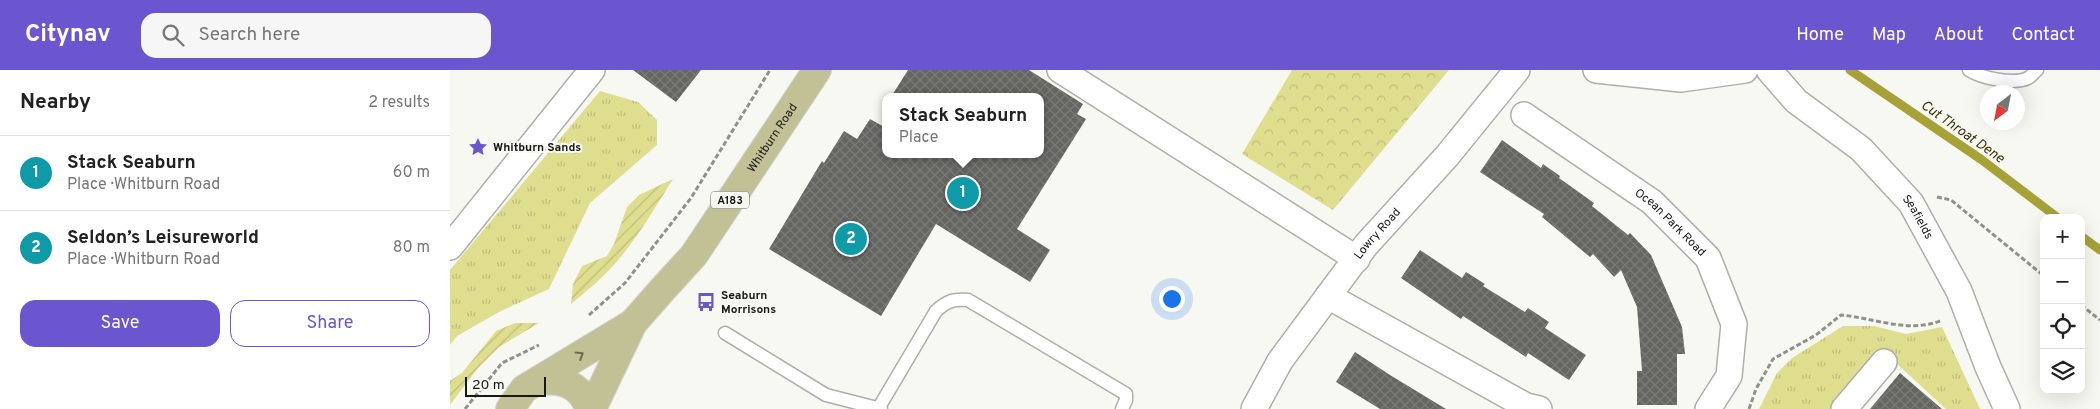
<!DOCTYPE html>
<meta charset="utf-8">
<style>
body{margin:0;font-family:Overpass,sans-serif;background:#f6f6f6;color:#222}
.controls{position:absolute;right:15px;bottom:15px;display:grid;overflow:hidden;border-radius:10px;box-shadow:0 5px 20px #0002}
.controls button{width:45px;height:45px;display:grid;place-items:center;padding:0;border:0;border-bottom:1px solid #e0e0e0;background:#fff;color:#222;font:25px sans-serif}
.compass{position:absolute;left:1530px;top:15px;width:45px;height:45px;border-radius:50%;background:#fff;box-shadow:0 5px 20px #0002;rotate:212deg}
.scale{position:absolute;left:15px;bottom:12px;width:81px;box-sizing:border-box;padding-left:5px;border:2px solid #171715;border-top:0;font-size:14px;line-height:18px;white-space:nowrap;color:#171715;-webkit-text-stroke:4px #f8f8f3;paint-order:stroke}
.you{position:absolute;left:721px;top:228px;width:18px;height:18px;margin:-12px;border:4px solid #fff;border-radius:50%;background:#1a73e8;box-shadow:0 0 0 8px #1a73e833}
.badge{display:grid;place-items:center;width:32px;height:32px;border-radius:50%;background:#6b56cf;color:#fff;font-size:16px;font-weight:700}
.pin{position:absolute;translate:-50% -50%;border:2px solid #fff;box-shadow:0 1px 5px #0006}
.popup{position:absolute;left:432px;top:23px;width:162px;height:65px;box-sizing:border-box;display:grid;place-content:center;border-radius:10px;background:#fff;filter:drop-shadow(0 1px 4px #0005);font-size:16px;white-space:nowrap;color:#767676}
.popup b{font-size:19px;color:#222}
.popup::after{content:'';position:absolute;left:50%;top:100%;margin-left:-10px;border:10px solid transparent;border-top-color:#fff}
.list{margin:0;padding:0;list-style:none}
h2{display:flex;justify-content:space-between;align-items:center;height:65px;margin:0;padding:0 20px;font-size:21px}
h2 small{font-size:16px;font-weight:400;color:#767676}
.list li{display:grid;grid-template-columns:32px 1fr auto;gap:15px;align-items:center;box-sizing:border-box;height:75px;padding:0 20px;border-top:1px solid #e0e0e0}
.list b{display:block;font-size:19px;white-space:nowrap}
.list p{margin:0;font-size:16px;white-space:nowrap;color:#767676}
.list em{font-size:16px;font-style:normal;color:#767676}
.actions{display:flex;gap:10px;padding:15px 20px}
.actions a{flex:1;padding:11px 0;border:1px solid #6b56cf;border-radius:15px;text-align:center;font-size:18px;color:#6b56cf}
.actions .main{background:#6b56cf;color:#fff}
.icon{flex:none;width:28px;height:28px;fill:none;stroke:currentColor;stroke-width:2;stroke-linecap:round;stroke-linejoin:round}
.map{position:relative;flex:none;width:1650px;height:339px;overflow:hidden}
header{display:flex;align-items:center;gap:30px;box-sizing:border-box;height:70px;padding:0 25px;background:#6b56cf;color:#fff}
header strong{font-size:24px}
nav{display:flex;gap:28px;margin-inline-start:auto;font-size:18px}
.search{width:350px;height:45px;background:#f6f6f6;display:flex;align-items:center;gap:12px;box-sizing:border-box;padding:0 18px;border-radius:15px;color:#767676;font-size:19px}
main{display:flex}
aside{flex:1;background:#fff}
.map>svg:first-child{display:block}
.grass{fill:url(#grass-tufts)}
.forest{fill:url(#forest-crowns)}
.garden{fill:url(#garden-furrows)}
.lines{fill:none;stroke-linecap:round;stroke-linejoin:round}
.stream{stroke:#a6a238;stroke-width:9}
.building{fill:url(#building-cross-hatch)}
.lane-casing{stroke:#aeaeaa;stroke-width:15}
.street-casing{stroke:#aeaeaa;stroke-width:28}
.primary-casing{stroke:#d5d5d5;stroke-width:30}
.path{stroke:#90908d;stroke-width:3;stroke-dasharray:5 2.5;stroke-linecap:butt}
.lane{stroke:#fff;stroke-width:12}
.street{stroke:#fff;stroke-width:25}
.primary{stroke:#c2c195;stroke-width:28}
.oneway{stroke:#6c6c55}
.labels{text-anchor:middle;stroke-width:4;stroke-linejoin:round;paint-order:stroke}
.shield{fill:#f8f8f3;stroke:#5a5a58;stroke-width:1}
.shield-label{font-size:11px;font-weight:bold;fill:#171715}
.street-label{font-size:12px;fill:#171715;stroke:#f8f8f3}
.poi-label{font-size:12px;font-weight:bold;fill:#171715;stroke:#f8f8f3;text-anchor:start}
.water-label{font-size:14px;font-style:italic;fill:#363406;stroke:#f8f8f3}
</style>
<header>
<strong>Citynav</strong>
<div class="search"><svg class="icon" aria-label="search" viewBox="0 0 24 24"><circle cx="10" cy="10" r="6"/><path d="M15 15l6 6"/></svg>Search here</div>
<nav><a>Home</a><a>Map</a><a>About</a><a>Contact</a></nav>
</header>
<main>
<aside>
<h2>Nearby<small>2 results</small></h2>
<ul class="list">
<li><span class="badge" style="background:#0f9aa8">1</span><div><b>Stack Seaburn</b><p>Place · Whitburn Road</p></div><em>60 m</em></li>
<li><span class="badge" style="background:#0f9aa8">2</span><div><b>Seldon’s Leisureworld</b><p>Place · Whitburn Road</p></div><em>80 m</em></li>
</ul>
<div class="actions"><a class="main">Save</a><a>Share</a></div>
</aside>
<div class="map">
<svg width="1650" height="339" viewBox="0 0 1650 339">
<defs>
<pattern id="grass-tufts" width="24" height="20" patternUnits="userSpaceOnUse" patternTransform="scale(1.25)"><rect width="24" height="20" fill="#dfdd8e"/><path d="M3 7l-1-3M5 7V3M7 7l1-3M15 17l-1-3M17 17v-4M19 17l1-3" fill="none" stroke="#bfbd7a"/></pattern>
<pattern id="forest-crowns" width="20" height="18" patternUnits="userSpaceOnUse" patternTransform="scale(1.25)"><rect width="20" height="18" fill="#dfdd8e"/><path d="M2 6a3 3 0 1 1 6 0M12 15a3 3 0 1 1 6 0" fill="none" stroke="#bfbd7a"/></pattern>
<pattern id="garden-furrows" width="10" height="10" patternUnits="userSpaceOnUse" patternTransform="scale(1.25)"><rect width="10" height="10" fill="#dfdd8e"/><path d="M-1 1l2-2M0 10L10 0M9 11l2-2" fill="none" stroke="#bfbd7a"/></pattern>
<pattern id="building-cross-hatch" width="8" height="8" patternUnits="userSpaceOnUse" patternTransform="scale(1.25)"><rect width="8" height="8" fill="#656561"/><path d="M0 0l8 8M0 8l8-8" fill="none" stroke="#7a7a77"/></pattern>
</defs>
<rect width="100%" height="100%" fill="#f8f8f3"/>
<g class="grass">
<polygon points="150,21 188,32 207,50 207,75 140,133 99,219 49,242 7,266 0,275 0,200"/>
<polygon points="1393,256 1424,256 1456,264 1492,257 1530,339 1496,339 1434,282 1384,339 1309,339 1327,303 1342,288"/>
</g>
<polygon class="forest" points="842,0 999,0 883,140 792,84"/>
<g class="garden">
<path d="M223,109C206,136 190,164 169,189C155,206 138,220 121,234L123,214L132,196L157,186L164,174L177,137L189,125Z"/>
<polygon points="65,253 89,253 49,277 28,298 0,335 0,311 12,303 46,261"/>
</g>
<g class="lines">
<g class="stream">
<polyline points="1400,0 1532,90 1608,148"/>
<polyline points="1631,166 1650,180"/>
</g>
</g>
<g class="building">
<polygon points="183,0 251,0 226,32"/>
<polygon points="458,0 579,0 633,34 627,44 636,49 567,159 600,180 580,212 486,154 431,246 319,179 372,91 374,93 394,61 407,69 420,49 436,58 436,84 590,84 590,27 441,27"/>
<polygon points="1052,70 1091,98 1093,94 1110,106 1109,108 1144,133 1142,136 1178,165 1180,163 1201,185 1232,257 1235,284 1227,284 1227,335 1187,335 1187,301 1192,301 1187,237 1171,200 1164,207 1143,184 1140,187 1092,147 1094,144 1030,102"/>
<polygon points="970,180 1012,208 1016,202 1035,214 1033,216 1075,242 1078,238 1099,252 1095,258 1136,285 1119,310 1078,283 1076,287 1013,246 1011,249 951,208"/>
<polygon points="905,282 940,305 996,339 930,339 886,312"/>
<polygon points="1450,303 1492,339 1420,339"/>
</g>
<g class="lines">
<g class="lane-casing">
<g id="lane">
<path d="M1519,0C1531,8 1564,15 1578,8C1581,7 1584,2 1587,0"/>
<polyline points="275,263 376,325 431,339"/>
<path d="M428,339L486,241C497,231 503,229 518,230L676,324V330L672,339"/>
</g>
</g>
<g class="street-casing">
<g id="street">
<polyline points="610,0 907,189"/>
<polyline points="1146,0 1231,9 1295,0"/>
<path id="s1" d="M1319,0L1346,31L1411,79L1461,133L1509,221L1538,297L1557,339"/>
<path id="s2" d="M1074,45L1202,132L1258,188L1284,254L1279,306L1258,339"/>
<polyline points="0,177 142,0"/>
<polyline points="878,226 1076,336 1089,339"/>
<path id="s3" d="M804,339L830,291L916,175L997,86L1067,0"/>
<polyline points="1394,339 1434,292"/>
</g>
</g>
<g class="primary-casing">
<g id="primary">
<path d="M89,311C112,309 131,314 139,339"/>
<path id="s4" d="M60,339L74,319L183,253L213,219L244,185L367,0"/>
<polyline points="142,339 183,253"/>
</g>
</g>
<g class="path">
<polyline points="1487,127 1501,130 1594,206"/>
<polyline points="1631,235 1650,250"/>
<polyline points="139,245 175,213 241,128 320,0"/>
<polyline points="15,339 52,293 89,275"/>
<path d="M1299,339L1306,319L1323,289L1366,265L1391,245C1423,248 1462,264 1492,250"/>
</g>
<use href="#lane" class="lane"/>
<use href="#street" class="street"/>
<use href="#primary" class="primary"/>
</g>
<defs><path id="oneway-chevron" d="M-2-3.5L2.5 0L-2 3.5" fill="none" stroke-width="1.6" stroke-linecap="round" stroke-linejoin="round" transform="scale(1.25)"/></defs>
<use class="oneway" href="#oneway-chevron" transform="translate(130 285) rotate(-32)"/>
<defs>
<g id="sight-bare" transform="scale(1.5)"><path d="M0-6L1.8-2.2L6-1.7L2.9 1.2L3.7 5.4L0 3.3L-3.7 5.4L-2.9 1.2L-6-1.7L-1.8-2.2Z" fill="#6b56cf" stroke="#f8f8f3" stroke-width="2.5" paint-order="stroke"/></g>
<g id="bus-bare" transform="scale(1.5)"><path d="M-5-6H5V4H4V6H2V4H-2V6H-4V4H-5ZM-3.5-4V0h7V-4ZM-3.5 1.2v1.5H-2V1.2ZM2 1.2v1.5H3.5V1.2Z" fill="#6b56cf" stroke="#f8f8f3" stroke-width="2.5" paint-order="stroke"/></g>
</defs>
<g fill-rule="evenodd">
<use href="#sight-bare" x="28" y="77"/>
<use href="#bus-bare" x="256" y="232"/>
</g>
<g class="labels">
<rect class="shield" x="261" y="121.5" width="38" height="17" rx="4"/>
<g class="shield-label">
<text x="280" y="134">A183</text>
</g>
<g class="street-label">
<text dy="4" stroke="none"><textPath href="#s4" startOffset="384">Whitburn Road</textPath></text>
<text dy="4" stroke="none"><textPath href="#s1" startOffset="211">Seafields</textPath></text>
<text dy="4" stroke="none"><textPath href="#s2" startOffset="182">Ocean Park Road</textPath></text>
<text dy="4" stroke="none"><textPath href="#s3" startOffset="215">Lowry Road</textPath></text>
</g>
<g class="poi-label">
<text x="43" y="81">Whitburn Sands</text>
<text x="271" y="229">Seaburn<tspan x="271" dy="14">Morrisons</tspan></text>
</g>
<g class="water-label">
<text transform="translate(1513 61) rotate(35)" y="5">Cut Throat Dene</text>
</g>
</g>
</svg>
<div class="controls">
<button>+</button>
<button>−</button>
<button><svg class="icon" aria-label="locate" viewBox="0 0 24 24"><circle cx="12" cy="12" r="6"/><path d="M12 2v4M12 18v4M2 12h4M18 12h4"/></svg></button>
<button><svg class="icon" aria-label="layers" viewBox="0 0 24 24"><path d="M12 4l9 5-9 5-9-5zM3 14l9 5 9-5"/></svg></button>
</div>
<svg class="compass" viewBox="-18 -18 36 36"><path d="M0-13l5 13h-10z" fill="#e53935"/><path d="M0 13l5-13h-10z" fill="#767676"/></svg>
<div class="scale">20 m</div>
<div class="you"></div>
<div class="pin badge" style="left:513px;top:123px;background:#0f9aa8">1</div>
<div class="popup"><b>Stack Seaburn</b>Place</div>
<div class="pin badge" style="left:401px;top:169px;background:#0f9aa8">2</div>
</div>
</main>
